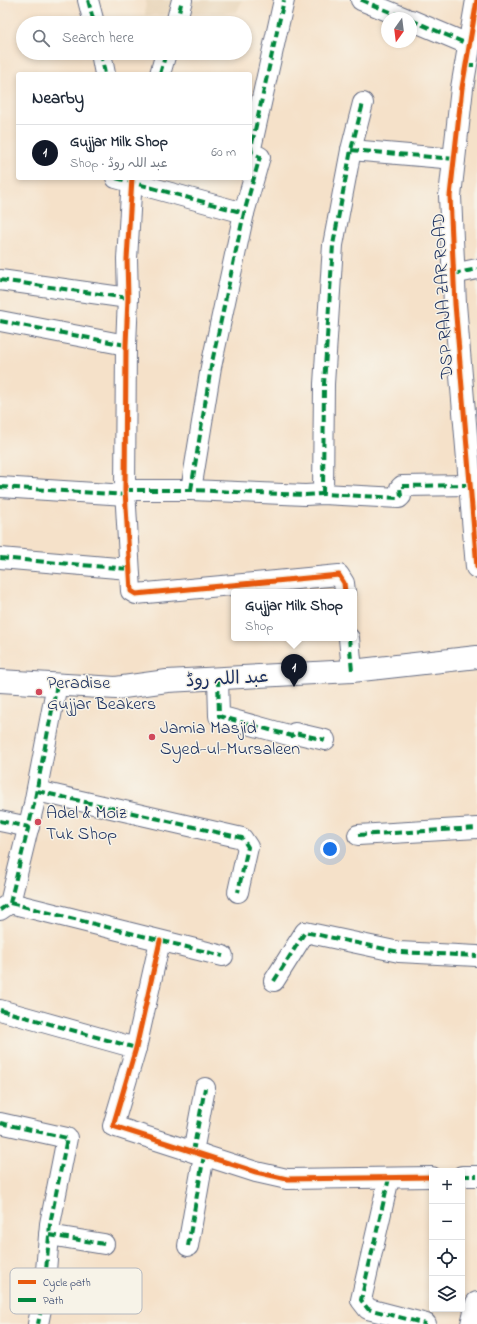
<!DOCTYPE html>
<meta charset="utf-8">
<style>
body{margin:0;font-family:"Indie Flower","Playpen Sans Arabic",sans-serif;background:#f2f2f3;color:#1f2937}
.controls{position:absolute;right:12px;bottom:12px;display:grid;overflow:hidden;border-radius:4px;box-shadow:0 2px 6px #0003}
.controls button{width:36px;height:36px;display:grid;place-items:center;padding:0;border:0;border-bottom:1px solid #e0e1e3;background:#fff;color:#1f2937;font:20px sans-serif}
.compass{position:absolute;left:381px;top:12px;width:36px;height:36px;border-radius:50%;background:#fff;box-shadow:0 2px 6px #0003;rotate:194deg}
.you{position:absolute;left:330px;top:849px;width:14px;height:14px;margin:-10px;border:3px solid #fff;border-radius:50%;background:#1a73e8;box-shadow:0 0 0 6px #1a73e833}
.badge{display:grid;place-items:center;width:26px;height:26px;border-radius:50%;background:#111827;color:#fff;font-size:13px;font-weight:700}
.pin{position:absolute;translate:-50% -33px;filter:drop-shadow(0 1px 2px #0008)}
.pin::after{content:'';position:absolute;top:21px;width:14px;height:12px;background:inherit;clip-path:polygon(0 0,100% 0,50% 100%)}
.popup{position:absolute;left:231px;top:589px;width:126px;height:52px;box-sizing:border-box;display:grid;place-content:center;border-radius:4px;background:#fff;filter:drop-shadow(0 1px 3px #0005);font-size:13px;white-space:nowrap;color:#747a83}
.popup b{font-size:15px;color:#1f2937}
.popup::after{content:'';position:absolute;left:50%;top:100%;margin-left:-8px;border:8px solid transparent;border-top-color:#fff}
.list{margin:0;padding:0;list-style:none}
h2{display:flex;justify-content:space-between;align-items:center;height:52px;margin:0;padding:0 16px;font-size:17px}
h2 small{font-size:13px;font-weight:400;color:#747a83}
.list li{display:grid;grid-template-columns:26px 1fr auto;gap:12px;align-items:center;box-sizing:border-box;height:56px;padding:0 16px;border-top:1px solid #e0e1e3}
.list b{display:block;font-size:15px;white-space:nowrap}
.list p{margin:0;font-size:13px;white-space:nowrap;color:#747a83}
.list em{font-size:13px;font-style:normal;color:#747a83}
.icon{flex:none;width:22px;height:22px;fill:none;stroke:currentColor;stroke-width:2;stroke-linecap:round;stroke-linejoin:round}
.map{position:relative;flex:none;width:477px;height:1324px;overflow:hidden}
.search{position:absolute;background:#fff;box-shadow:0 2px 6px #0003;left:16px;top:16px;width:236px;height:44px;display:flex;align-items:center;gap:10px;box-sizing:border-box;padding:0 14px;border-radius:22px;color:#747a83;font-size:15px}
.panel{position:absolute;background:#fff;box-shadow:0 2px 6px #0003;left:16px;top:72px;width:236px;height:108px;border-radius:4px}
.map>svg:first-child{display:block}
.built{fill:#e8d4b8}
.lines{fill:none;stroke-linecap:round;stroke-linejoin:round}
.minor-casing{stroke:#676d83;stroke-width:22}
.tertiary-casing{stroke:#676d83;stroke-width:24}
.minor{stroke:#fff;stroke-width:20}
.tertiary{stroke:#fff;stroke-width:22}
.quiet{stroke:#00873e;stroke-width:4;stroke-dasharray:8 4;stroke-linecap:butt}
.cycleway-casing{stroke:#f7f3e8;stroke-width:8}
.cycleway{stroke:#e8590c;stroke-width:5}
.poi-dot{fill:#d1495b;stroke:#f7f3e8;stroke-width:1.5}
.labels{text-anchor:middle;stroke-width:3;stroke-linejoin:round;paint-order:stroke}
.street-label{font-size:18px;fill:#1b2f5e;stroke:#f7f3e8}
.poi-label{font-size:18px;fill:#1b2f5e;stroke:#f7f3e8;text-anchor:start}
.key{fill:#f7f3e8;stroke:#b5b8bf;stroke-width:1}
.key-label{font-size:11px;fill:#1b2f5e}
</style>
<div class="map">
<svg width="477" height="1324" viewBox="0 0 477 1324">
<rect width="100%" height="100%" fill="#f7f3e8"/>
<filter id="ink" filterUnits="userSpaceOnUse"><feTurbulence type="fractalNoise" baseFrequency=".025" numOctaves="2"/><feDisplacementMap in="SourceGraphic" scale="8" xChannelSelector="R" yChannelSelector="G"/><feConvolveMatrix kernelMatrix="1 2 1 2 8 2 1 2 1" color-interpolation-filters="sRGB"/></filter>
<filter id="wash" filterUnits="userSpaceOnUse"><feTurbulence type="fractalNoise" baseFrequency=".012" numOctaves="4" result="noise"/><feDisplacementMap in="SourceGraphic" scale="16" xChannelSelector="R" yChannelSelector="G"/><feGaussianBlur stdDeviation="0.9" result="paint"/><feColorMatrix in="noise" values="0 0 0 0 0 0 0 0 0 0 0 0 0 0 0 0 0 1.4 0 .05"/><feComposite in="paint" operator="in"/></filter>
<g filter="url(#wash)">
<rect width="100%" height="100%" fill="#f5e1c9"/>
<polygon class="built" points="146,0 242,0 237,12 145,15"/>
</g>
<g filter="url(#ink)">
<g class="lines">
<g class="minor-casing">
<g id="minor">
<polyline points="88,0 94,23"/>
<polyline points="361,0 405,18"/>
<polyline points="411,20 470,45"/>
<polyline points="176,23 182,0"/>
<polyline points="101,53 105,74"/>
<polyline points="160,74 166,53"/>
<polyline points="351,150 455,159"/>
<polyline points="116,178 244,213"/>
<polyline points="132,178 127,259 128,298 126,345 125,490 131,591 136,594 339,575 344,583 345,592"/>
<polyline points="453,274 477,269"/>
<polyline points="0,280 128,298"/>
<polyline points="0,321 126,345"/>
<polyline points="0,487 126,495"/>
<polyline points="125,490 191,490 305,495 323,494 399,498 401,496 400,488 402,486 470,485"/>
<polyline points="191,490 211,367 244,213 259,160 260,157 252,153 251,148 284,0"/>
<polyline points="323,494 324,384 333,245 351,150 363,103"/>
<polyline points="0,558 129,569"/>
<polyline points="349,638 352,671"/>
<polyline points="218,678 219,716 292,736 295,733 325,740"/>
<polyline points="37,791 242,838 248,847 238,892"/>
<polyline points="0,821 29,827"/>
<polyline points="358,835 477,828"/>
<polyline points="10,903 223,956"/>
<polyline points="0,910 10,903 34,804 57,684"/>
<polyline points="160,941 136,1048 113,1126 256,1172 287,1179 432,1177"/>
<polyline points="274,981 305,932 399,952 477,956"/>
<polyline points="0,1010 136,1048"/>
<polyline points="0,1123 67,1138 50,1224 44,1294 38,1324"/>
<polyline points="193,1152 205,1088"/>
<polyline points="462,1176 477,1176"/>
<polyline points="389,1178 361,1300 368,1309 426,1324"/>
<polyline points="49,1235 104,1244"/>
<polyline points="188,1246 204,1155"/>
</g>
</g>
<g class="tertiary-casing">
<g id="tertiary">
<polyline points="477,0 462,88 450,196 455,304 477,567"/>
<polyline points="0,681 116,688 167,681 352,671 477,657"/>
<polyline points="472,1324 477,1303"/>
</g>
</g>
<use href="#minor" class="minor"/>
<use href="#tertiary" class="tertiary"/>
<g class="quiet">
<polyline points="88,0 94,23"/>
<polyline points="361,0 405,18"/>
<polyline points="411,20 470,45"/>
<polyline points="176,23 182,0"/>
<polyline points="101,53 105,74"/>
<polyline points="466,65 477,65"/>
<polyline points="160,74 166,53"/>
<polyline points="351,150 455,159"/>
<polyline points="116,178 244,213"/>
<polyline points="453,274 477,269"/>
<polyline points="0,280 128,298"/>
<polyline points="0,321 126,345"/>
<polyline points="0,487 126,495"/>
<polyline points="125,490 191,490 305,495 323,494 399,498 401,496 400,488 402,486 470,485"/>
<polyline points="191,490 211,367 244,213 259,160 260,157 252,153 251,148 284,0"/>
<polyline points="323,494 324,384 333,245 351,150 363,103"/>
<polyline points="0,558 129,569"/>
<polyline points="349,638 352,671"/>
<polyline points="218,678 219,716 292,736 295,733 325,740"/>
<polyline points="37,791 242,838 248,847 238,892"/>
<polyline points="0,821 29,827"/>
<polyline points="358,835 477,828"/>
<polyline points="10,903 223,956"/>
<polyline points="0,910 10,903 34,804 57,684"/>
<polyline points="274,981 305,932 399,952 477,956"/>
<polyline points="0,1010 136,1048"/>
<polyline points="0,1123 67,1138 50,1224 44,1294 38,1324"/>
<polyline points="193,1152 205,1088"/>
<polyline points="462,1176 477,1176"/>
<polyline points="389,1178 361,1300 368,1309 426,1324"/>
<polyline points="49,1235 104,1244"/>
<polyline points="188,1246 204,1155"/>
</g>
<g class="cycleway-casing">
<g id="cycleway">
<polyline points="477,0 462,88 450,196 455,304 477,567"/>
<polyline points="132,178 127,259 128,298 126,345 125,490 131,591 136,594 339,575 344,583 345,592"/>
<polyline points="160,941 136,1048 113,1126 256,1172 287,1179 432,1177"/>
</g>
</g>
<use href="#cycleway" class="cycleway"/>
</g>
</g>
<g class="poi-dot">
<circle cx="39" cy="692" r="4"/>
<circle cx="152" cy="737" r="4"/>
<circle cx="38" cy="822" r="4"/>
</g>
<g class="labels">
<g class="street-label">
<text transform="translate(442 296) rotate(-93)" y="6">DSP RAJA ZAR ROAD</text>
<text transform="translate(227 678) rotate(-3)" y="6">عبد اللہ روڈ</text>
</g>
<g class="poi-label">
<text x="47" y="688">Peradise<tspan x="47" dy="21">Gujjar Beakers</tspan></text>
<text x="160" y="733">Jamia Masjid<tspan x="160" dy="21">Syed-ul-Mursaleen</tspan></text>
<text x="46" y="818">Adel &amp; Moiz<tspan x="46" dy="21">Tuk Shop</tspan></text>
</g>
</g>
<rect x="10" y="1268" width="132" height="46" rx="6" class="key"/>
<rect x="18" y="1280" width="18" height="4" fill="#e8590c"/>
<rect x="18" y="1298" width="18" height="4" fill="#00873e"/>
<g class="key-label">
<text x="43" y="1286">Cycle path</text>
<text x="43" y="1304">Path</text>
</g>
</svg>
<div class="controls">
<button>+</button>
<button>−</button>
<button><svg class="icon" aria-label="locate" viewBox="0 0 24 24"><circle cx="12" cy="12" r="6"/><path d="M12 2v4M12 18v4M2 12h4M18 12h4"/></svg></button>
<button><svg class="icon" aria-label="layers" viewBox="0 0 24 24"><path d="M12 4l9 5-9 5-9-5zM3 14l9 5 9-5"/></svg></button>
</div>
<svg class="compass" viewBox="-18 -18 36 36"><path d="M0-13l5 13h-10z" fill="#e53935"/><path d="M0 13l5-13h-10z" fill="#747a83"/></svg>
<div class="you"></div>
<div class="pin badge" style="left:294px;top:687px">1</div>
<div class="popup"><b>Gujjar Milk Shop</b>Shop</div>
<div class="search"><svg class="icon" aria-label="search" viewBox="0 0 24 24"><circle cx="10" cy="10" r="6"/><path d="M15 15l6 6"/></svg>Search here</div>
<section class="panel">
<h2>Nearby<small></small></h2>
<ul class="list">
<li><span class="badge">1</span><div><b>Gujjar Milk Shop</b><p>Shop · عبد اللہ روڈ</p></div><em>60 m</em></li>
</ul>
</section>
</div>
